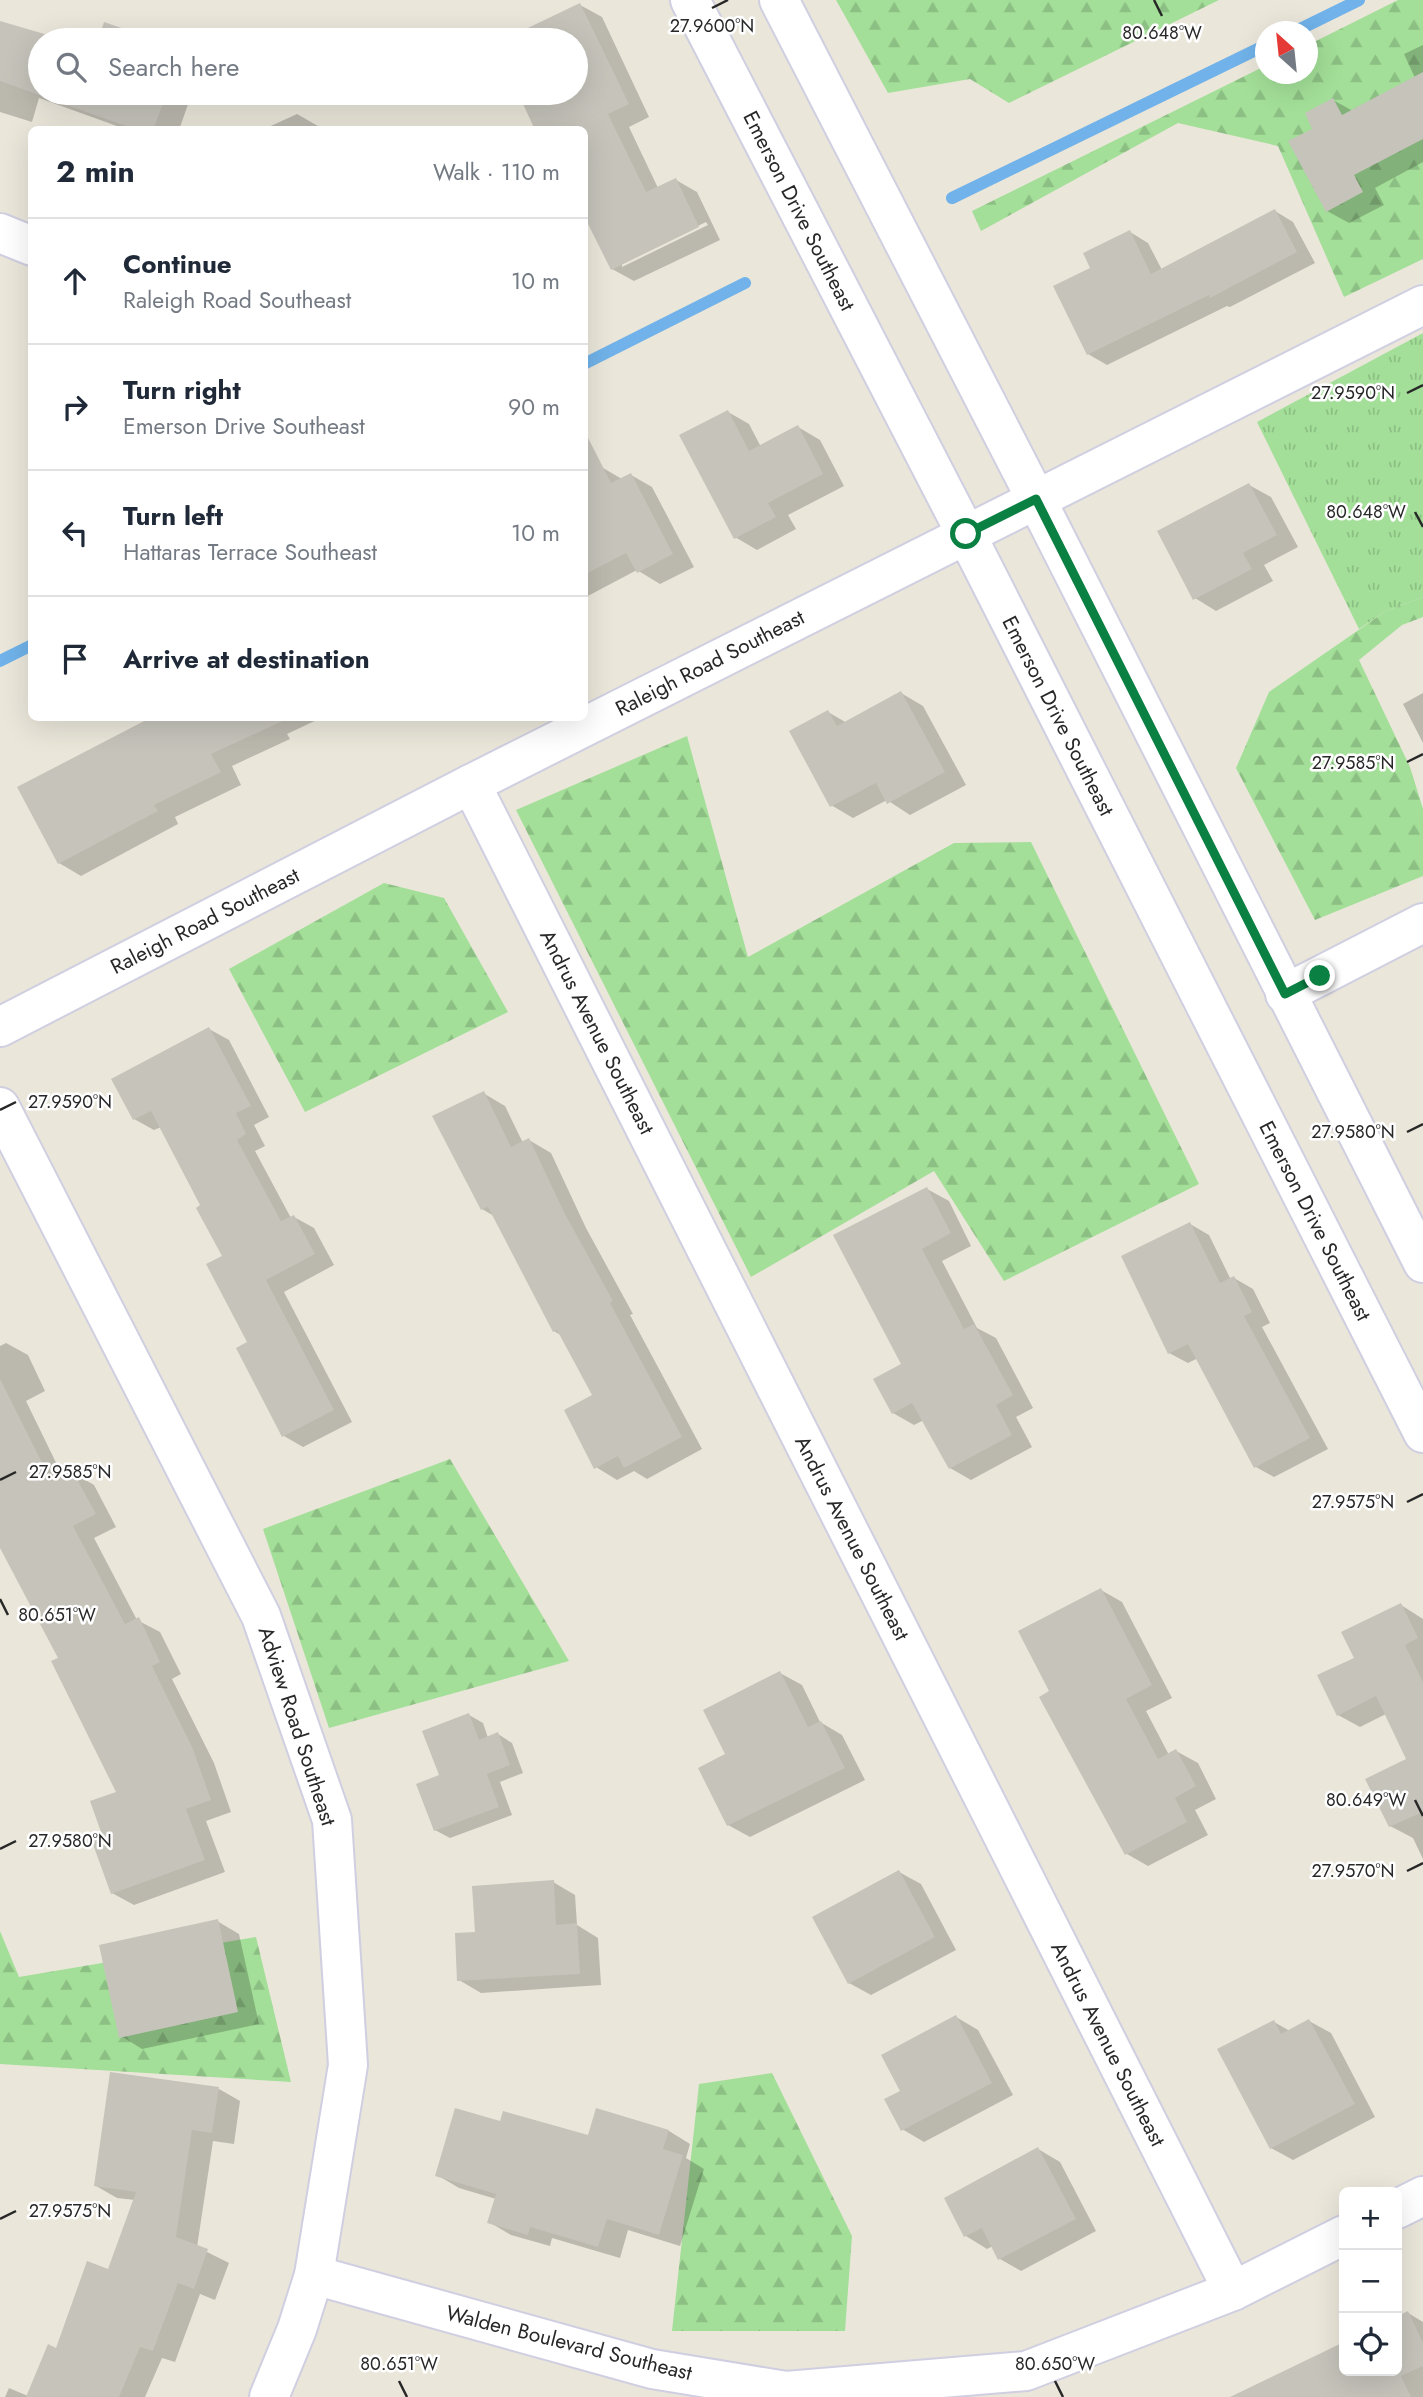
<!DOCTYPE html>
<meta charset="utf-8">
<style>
body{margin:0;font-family:Jost,sans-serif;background:#f2f2f3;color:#1f2937}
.controls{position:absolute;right:21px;bottom:21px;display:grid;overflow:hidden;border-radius:10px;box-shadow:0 7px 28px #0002}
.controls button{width:63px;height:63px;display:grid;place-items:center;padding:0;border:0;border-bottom:2px solid #e0e1e3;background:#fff;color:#1f2937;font:35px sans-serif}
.compass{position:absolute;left:1255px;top:21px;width:63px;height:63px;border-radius:50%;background:#fff;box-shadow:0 7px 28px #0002;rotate:333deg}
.stop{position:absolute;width:21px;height:21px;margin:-16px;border:5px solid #0b8043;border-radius:50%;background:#fff}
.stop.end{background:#0b8043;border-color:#fff;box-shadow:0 2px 7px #0008}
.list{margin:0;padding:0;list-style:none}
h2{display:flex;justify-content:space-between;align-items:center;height:91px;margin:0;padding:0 28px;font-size:30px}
h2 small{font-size:23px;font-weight:400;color:#747a83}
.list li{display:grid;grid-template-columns:46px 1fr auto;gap:21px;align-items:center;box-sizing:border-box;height:126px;padding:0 28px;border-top:2px solid #e0e1e3}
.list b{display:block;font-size:26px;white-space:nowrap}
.list p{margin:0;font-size:23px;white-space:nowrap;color:#747a83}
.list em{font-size:23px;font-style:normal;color:#747a83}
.icon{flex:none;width:38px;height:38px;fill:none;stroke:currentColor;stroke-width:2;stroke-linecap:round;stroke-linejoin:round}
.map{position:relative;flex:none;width:1423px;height:2397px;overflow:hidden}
.search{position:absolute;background:#fff;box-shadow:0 7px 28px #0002;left:28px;top:28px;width:560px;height:77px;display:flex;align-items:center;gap:18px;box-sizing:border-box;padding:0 24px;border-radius:38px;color:#747a83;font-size:26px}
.panel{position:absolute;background:#fff;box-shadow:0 7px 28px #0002;left:28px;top:126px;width:560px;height:595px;border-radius:10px}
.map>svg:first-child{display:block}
.grass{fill:url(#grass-tufts)}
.forest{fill:url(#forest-firs)}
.shadow{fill:#0003;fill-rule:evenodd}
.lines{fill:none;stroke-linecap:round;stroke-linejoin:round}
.stream{stroke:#70b2e9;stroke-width:12}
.building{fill:#c5c3ba}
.minor-casing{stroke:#cfcfe1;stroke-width:42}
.minor{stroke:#fff;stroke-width:38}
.route{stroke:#0b8043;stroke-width:9}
.ticks{fill:none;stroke:#282828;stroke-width:2.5}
.labels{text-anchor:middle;stroke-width:5;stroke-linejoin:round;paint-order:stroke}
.street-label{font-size:21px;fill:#282828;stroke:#fff}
.ticks-label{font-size:18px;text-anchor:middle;fill:#282828;stroke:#fff;stroke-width:5;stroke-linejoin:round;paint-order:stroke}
</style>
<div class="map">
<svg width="1423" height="2397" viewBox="0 0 1423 2397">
<defs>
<pattern id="grass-tufts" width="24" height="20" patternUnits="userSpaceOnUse" patternTransform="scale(1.75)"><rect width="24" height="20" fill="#a3df98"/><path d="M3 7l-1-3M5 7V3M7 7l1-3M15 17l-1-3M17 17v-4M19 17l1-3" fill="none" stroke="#8cbf83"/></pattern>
<pattern id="forest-firs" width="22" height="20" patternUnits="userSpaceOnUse" patternTransform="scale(1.75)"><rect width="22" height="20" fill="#a3df98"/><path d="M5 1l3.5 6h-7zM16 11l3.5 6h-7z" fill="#8cbf83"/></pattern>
</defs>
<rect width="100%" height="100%" fill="#eae6da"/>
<polygon class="grass" points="1423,333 1423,597 1386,611 1359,629 1257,422"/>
<g class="forest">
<polygon points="836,0 1219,0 1009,103 970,79 888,93"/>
<polygon points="1398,0 1423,0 1423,259 1344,297 1278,146 1178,123 981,231 972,211 1265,66 1266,74 1308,74 1308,45"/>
<polygon points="1423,597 1423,617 1402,625 1359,660 1410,767 1423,809 1423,876 1315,920 1236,768 1269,692 1386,611"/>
<polygon points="687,736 748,957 954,843 1031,842 1199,1184 1004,1281 934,1171 751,1277 516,810"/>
<polygon points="384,883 444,898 508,1012 305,1112 229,969"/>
<polygon points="450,1459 569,1661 329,1728 263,1529"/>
<polygon points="0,1931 19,1977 256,1937 291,2082 0,2064"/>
<polygon points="772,2073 852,2236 845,2331 672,2331 699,2084"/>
</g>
<g class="shadow">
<path d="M580,5L602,17L649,117L629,127L658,188L676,180L697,192L720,240L634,281L612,269L584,130H537L520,93H576V40H507ZM706,222L708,225L622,267V263Z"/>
<polygon points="0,23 59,40 40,40 40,93 192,93 179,130 128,130 39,98 32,122 0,112"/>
<polygon points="1423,45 1423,162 1375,188 1384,205 1349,223 1327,211 1315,129 1333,100 1353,111 1415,78 1404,54"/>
<polygon points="297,114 318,126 320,130 262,130"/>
<polygon points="1275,211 1293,222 1315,263 1230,307 1227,306 1107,365 1088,354 1093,268 1130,232 1148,243 1162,270"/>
<polygon points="728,412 749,424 761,447 798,427 820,440 844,486 788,515 796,529 757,550 735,537"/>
<polygon points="603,468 622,479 631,475 652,487 694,567 660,584 637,570 584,598 584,478"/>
<polygon points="1249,485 1271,497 1298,547 1264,565 1273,581 1216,611 1195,598"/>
<polygon points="901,693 923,706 966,785 910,815 887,800 853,818 831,805 828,712 847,723"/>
<polygon points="1423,693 1423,743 1403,704"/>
<polygon points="146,718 321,718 287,734 290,739 232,766 241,785 175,817 178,824 81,876 59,863 147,721"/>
<polygon points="209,1029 229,1040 269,1117 254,1125 265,1146 255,1151 291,1218 294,1217 314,1228 334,1265 284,1292 352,1422 303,1447 284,1436 250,1343 224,1257 202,1206 161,1127 154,1130 134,1119"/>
<polygon points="483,1093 505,1106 523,1143 529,1140 551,1153 586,1228 633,1314 630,1315 702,1449 647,1479 634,1471 617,1480 596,1467 594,1396 562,1336 554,1331 494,1216 482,1209"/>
<polygon points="927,1189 949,1201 971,1246 942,1261 977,1328 996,1338 1033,1408 1016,1417 1032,1447 971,1480 950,1468 924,1420 914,1425 893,1413 903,1365"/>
<polygon points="1190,1224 1209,1235 1231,1280 1234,1278 1253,1289 1270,1323 1262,1327 1328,1449 1274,1477 1256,1467 1198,1358 1188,1363 1169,1353"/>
<polygon points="6,1343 28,1355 45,1391 26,1401 63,1477 72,1472 94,1485 116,1527 94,1538 137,1620 160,1632 181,1674 172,1679 214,1763 231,1812 206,1821 225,1872 134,1905 112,1893 103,1833 119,1793 61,1658 0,1544 0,1346"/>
<polygon points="1101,1590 1122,1602 1172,1698 1146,1711 1169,1755 1176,1751 1198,1763 1216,1799 1195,1810 1208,1835 1148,1866 1127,1854 1052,1692"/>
<polygon points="1401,1605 1423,1619 1423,1859 1413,1838 1390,1826 1409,1759 1386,1714 1360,1727 1338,1715 1356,1658"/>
<polygon points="780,1673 802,1685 820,1722 842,1735 865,1780 750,1837 728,1825 728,1755"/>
<polygon points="469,1715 483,1723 488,1738 498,1734 512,1743 523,1773 500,1782 512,1815 450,1838 435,1830 441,1777"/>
<polygon points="899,1872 921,1884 956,1950 871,1995 849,1983"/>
<polygon points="553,1882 575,1895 577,1925 598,1938 601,1985 481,1993 459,1980 477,1933"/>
<polygon points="217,1921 239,1934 259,2024 142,2049 121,2036"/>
<polygon points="956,2017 978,2030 1013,2095 924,2142 902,2129 902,2091"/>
<polygon points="1309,2021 1331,2033 1375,2117 1293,2160 1271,2148 1274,2022 1290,2031"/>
<polygon points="219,2089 240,2101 234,2144 213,2141 197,2247 229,2263 215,2300 200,2294 175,2362 162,2358 145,2397 5,2397 9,2388 28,2396 109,2271 135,2200 117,2198 96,2186"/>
<polygon points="598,2110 669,2131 690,2144 686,2158 704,2169 680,2246 628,2230 620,2258 552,2238 550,2246 511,2235 489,2222 496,2199 459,2188 437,2175 501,2123 589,2137"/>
<polygon points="1038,2149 1060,2162 1096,2231 1021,2271 1000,2259 993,2246 987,2249 966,2236"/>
<polygon points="1408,2313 1423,2322 1423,2397 1231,2397 1344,2343 1344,2371 1397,2371 1397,2318"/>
</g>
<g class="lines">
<g class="stream">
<polyline points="1294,32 1359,0"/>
<polyline points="952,198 1266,45"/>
<polyline points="584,364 745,283"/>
<polyline points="0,661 32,645"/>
</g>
</g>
<g class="building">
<polygon points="580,3 629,104 608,114 646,192 676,178 699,227 611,270 584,216 584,130 535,130 518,93 576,93 576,40 503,40"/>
<polygon points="0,21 65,40 40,40 40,93 167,93 153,130 137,130 0,81"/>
<polygon points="104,22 156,40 98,40"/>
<polygon points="1423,72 1423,139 1354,175 1363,192 1326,212 1288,141 1312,129 1305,113 1333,98 1342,115"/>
<polygon points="1275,209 1297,252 1210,298 1209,295 1087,355 1053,286 1090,268 1083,253 1130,230 1151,274"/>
<polygon points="728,410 749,451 798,425 823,474 768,503 776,517 734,539 679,435"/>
<polygon points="584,430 611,483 631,473 673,554 637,573 626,553 584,575"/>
<polygon points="1249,483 1277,535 1243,553 1252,569 1193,600 1157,531"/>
<polygon points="901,691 945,772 887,804 876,783 830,807 789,731 828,710 837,726"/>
<polygon points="150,718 289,718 211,754 221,772 154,805 158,811 58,864 17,787"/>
<polygon points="209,1027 251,1106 236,1113 246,1134 237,1140 281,1221 294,1215 315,1254 266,1280 334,1410 282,1437 236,1348 247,1342 206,1264 222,1256 196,1208 200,1205 151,1111 133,1120 111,1079"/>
<polygon points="484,1091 511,1147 529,1138 565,1214 613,1301 610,1303 682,1437 624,1468 618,1456 594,1469 564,1410 592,1395 557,1330 553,1332 488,1207 481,1210 432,1116"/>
<polygon points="927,1187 951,1233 922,1249 964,1329 974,1324 1013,1395 996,1405 1012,1435 949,1469 912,1403 892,1414 873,1379 901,1364 833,1235"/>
<polygon points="1190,1222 1220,1283 1234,1276 1252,1312 1244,1316 1310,1438 1254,1468 1188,1344 1168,1354 1121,1256"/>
<polygon points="0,1379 51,1481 72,1470 96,1514 73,1526 125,1624 139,1617 160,1662 152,1666 193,1749 211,1800 186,1809 205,1860 111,1894 90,1836 101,1832 90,1801 116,1792 51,1661 58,1658 0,1548"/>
<polygon points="1101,1588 1152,1685 1126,1699 1158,1759 1176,1749 1196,1786 1175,1798 1187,1822 1125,1855 1039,1697 1049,1691 1018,1631"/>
<polygon points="1401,1603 1418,1638 1405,1645 1423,1682 1423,1812 1389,1827 1365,1779 1406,1759 1376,1696 1337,1716 1317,1675 1354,1658 1341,1632"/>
<polygon points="780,1671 808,1727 821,1721 845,1768 727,1826 698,1768 725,1754 703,1710"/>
<polygon points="469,1713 479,1740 498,1732 510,1765 487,1774 499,1807 434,1831 416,1784 439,1775 422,1731"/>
<polygon points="899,1870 935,1937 848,1984 812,1917"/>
<polygon points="554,1880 556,1925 577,1923 580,1974 457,1981 455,1933 475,1932 472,1886"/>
<polygon points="218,1919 238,2012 119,2038 99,1945"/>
<polygon points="956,2015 992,2083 901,2131 884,2099 900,2091 881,2055"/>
<polygon points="1309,2019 1355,2104 1270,2149 1217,2049 1274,2020 1281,2034"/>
<polygon points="110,2072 219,2087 212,2133 192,2130 176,2237 208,2249 194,2289 178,2283 153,2351 140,2347 119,2397 26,2397 48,2344 56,2348 87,2261 108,2269 136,2192 94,2186"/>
<polygon points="455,2108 500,2121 503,2111 588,2135 596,2108 669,2130 663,2149 683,2155 659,2235 607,2219 598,2247 530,2227 528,2235 487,2223 496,2194 435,2176"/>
<polygon points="1038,2147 1076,2219 998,2260 982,2228 964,2237 944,2198"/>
<polygon points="1408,2311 1423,2343 1423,2366 1401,2376 1411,2397 1230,2397 1344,2342 1344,2371 1397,2371 1397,2316"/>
</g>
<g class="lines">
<g class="minor-casing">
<g id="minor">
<polyline points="690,0 966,534 1423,1433"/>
<polyline points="779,0 1036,499 1423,1263"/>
<polyline points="0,233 32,246"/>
<polyline points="471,784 1233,2291"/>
<polyline points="1285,994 1423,923"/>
<polyline points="0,1027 471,784 1423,305"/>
<polyline points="0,1107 261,1616 332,1820 348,2065 314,2275 297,2329 269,2397"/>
<polyline points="1397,2209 1423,2196"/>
<polyline points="314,2275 652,2369 786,2391 1026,2371 1233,2291 1344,2235"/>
</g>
</g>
<use href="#minor" class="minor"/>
</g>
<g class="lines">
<polyline class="route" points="966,534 1036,499 1285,994 1320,976"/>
</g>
<path class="ticks" d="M1154,0L1162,16M712,8L728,0M1407,393L1423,385M1415,512L1423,527M1407,762L1423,754M0,1110L16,1102M1407,1132L1423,1124M0,1480L16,1472M1407,1502L1423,1494M0,1599L8,1615M1415,1800L1423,1816M0,1849L16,1841M1407,1871L1423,1863M0,2219L16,2211M399,2381L407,2397M1055,2381L1063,2397"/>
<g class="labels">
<g class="street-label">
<text transform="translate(799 211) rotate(63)" y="7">Emerson Drive Southeast</text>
<text transform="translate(710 663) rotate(-27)" y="7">Raleigh Road Southeast</text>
<text transform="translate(1058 716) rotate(63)" y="7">Emerson Drive Southeast</text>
<text transform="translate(205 921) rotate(-27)" y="7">Raleigh Road Southeast</text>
<text transform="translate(597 1032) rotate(63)" y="7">Andrus Avenue Southeast</text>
<text transform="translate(1315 1221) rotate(63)" y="7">Emerson Drive Southeast</text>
<text transform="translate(852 1538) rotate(63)" y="7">Andrus Avenue Southeast</text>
<text transform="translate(297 1726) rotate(72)" y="7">Adview Road Southeast</text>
<text transform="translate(1108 2044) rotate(63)" y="7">Andrus Avenue Southeast</text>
<text transform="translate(569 2343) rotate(14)" y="7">Walden Boulevard Southeast</text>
</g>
</g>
<g class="ticks-label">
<text x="712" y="32">27.9600°N</text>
<text x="1162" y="39">80.648°W</text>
<text x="1353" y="399">27.9590°N</text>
<text x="1366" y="518">80.648°W</text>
<text x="1353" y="769">27.9585°N</text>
<text x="70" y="1108">27.9590°N</text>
<text x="1353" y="1138">27.9580°N</text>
<text x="70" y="1478">27.9585°N</text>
<text x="1353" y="1508">27.9575°N</text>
<text x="57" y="1621">80.651°W</text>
<text x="1366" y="1806">80.649°W</text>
<text x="70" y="1847">27.9580°N</text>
<text x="1353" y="1877">27.9570°N</text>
<text x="70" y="2217">27.9575°N</text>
<text x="399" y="2370">80.651°W</text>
<text x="1055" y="2370">80.650°W</text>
</g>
</svg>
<div class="controls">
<button>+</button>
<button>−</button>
<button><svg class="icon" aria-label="locate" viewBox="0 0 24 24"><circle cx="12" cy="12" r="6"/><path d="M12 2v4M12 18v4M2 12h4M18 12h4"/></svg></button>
</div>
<svg class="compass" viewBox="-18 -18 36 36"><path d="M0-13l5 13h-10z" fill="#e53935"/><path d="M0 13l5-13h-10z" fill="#747a83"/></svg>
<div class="stop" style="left:966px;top:534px"></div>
<div class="stop end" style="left:1320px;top:976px"></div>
<div class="search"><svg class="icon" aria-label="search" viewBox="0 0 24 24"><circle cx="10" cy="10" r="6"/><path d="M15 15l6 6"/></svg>Search here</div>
<section class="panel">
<h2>2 min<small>Walk · 110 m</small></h2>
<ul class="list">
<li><svg class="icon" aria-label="ahead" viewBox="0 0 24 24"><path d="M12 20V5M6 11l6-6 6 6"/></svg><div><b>Continue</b><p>Raleigh Road Southeast</p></div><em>10 m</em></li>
<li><svg class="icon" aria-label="right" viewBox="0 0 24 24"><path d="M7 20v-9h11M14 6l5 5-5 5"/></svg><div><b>Turn right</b><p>Emerson Drive Southeast</p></div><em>90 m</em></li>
<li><svg class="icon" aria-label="left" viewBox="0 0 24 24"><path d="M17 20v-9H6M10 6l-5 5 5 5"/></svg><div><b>Turn left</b><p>Hattaras Terrace Southeast</p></div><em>10 m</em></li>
<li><svg class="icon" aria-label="arrive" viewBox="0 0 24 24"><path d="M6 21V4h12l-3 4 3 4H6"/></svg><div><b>Arrive at destination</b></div></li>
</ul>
</section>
</div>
